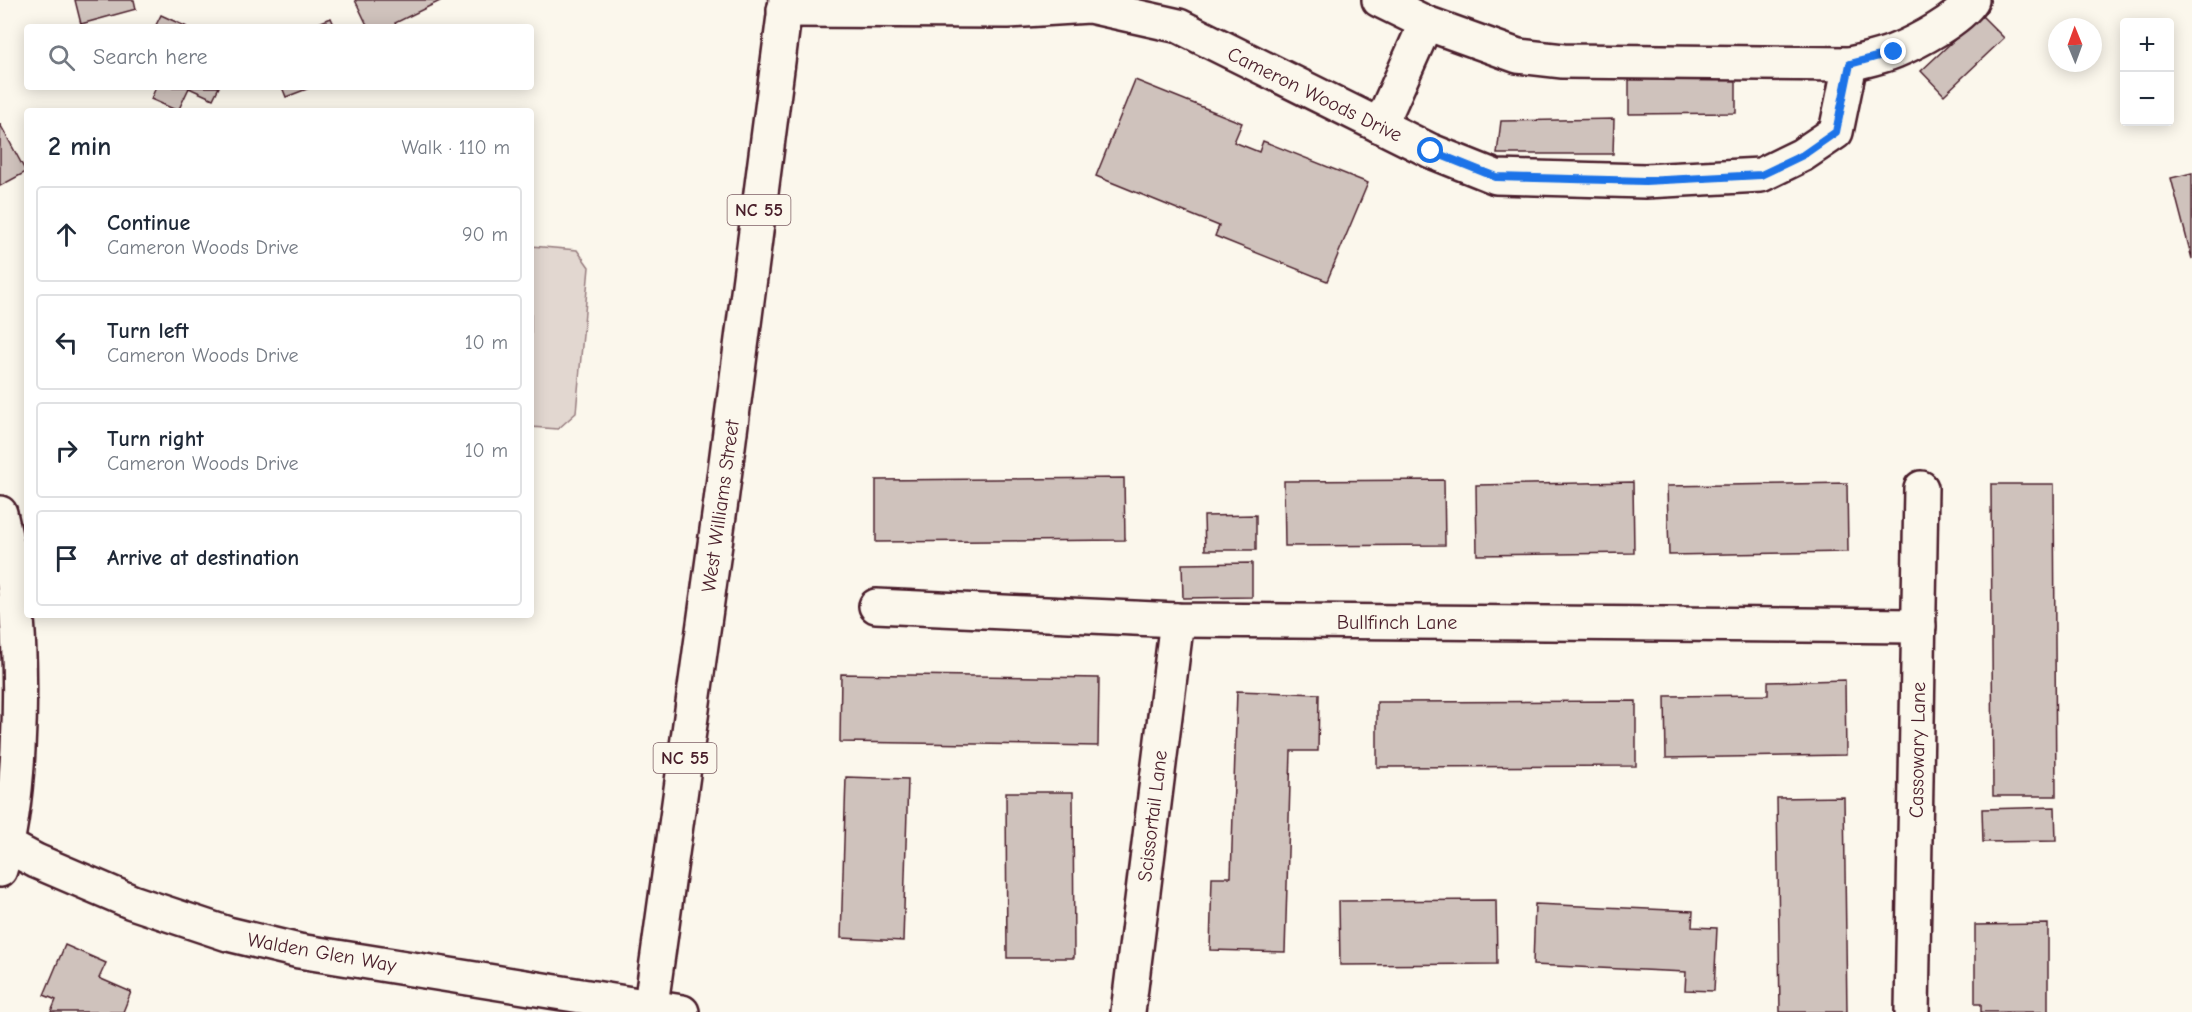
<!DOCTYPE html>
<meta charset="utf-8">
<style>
body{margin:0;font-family:"Comic Neue",sans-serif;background:#f6f6f7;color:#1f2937}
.controls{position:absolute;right:18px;top:18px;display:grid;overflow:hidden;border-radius:6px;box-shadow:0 3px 15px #0003}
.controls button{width:54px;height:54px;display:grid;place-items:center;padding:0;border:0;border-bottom:2px solid #e0e1e3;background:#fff;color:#1f2937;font:30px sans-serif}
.compass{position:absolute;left:2048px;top:18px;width:54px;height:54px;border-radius:50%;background:#fff;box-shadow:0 3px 15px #0003;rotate:359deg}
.stop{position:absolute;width:18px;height:18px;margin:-14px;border:4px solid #1a73e8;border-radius:50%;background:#fff}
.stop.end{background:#1a73e8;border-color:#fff;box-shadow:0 2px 6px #0008}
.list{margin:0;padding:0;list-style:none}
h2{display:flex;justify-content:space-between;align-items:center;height:78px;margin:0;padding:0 24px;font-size:26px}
h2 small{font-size:20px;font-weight:400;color:#747a83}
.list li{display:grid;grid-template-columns:39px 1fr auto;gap:18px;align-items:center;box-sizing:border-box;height:96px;margin:0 12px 12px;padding:0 12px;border:2px solid #e0e1e3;border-radius:6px}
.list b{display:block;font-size:22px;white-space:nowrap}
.list p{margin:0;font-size:20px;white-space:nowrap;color:#747a83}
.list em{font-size:20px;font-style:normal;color:#747a83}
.icon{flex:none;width:33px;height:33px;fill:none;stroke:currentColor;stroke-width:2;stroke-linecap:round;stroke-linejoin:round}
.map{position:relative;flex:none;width:2192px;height:1012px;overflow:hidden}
.search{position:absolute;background:#fff;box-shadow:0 3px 15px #0003;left:24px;top:24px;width:510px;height:66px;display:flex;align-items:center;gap:15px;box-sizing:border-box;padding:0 21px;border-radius:6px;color:#747a83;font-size:22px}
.panel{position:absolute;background:#fff;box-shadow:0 3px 15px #0003;left:24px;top:108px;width:510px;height:510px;border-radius:6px}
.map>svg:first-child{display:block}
.green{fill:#e2d7d0;stroke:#967b7e;stroke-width:1.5}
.building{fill:#cfc2bc;stroke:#4a1f2b;stroke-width:1.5}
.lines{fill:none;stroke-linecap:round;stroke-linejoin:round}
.street-casing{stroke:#4a1f2b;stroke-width:38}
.primary-casing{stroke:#4a1f2b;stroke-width:38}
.street{stroke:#fbf7ec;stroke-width:33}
.primary{stroke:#fbf7ec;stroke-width:33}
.route{stroke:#1a73e8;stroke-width:8}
.labels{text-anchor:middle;stroke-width:6;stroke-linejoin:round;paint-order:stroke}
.shield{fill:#fbf7ec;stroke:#7f6065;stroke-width:1.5}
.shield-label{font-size:18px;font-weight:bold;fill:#4a1f2b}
.street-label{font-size:20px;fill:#4a1f2b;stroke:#fbf7ec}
</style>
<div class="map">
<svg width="2192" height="1012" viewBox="0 0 2192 1012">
<rect width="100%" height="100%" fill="#fbf7ec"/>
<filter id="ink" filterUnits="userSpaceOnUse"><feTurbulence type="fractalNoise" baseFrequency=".0167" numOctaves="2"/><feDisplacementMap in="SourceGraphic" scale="12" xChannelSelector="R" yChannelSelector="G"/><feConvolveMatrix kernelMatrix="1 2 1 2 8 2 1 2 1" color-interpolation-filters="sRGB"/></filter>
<g filter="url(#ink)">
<polygon class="green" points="531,246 577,250 589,267 576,413 558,429 531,427"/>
<g class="building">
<polygon points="75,0 134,0 136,9 81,24"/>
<polygon points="355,0 442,0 395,23 397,27 368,27"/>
<polygon points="161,15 187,27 155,27"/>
<polygon points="1981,15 2004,38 1944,95 1921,71"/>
<polygon points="331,18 335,27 309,27"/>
<polygon points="1736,77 1736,113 1629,114 1629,78"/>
<polygon points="1135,80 1242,123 1234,142 1259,152 1263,141 1368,183 1327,281 1215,236 1219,226 1096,176"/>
<polygon points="156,87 219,87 213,99 189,88 178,111 151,99"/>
<polygon points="282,87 312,87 286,97"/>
<polygon points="1614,119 1613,154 1497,154 1501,121"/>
<polygon points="0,124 26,172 0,186"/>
<polygon points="2192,173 2192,259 2171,178"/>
<polygon points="1124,478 1125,540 876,542 876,480"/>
<polygon points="1444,480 1445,545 1285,546 1284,481"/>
<polygon points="1633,482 1634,553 1477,555 1476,485"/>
<polygon points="1847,483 1848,552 1669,555 1667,486"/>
<polygon points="1991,484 2054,484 2056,796 1993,796"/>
<polygon points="1256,515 1256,550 1205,550 1204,516"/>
<polygon points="1252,563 1252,597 1183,598 1182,564"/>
<polygon points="841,674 1099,678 1098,746 840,742"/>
<polygon points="1845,680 1846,755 1666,758 1665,696 1768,695 1768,682"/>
<polygon points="1237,691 1319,694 1318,751 1291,751 1285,952 1210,950 1212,877 1231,877"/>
<polygon points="1636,701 1636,766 1377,767 1377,702"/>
<polygon points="846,777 908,779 903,941 841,938"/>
<polygon points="1006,792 1073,792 1074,958 1007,958"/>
<polygon points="1844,797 1847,1012 1780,1012 1777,798"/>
<polygon points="2055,807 2056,841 1983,842 1982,809"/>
<polygon points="1496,900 1497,964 1340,965 1339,901"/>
<polygon points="1535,904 1693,911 1692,927 1717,928 1714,991 1685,990 1686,972 1533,965"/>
<polygon points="2048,924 2048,1012 1981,1012 1981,1004 1975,1004 1975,925"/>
<polygon points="65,945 106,963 99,978 131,992 123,1012 51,1012 56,1000 44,995"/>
</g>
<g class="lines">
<g class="street-casing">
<g id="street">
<path d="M1379,0L1426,23L1518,56L1563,61L1850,64C1865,60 1881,57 1895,51C1917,42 1959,20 1972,0"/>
<polyline points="784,10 1008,11 1089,6 1179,26 1431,151 1496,177 1645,181 1761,175 1802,155 1836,132 1850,64"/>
<polyline points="1380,126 1426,23"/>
<path d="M0,513C5,536 11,561 14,585C20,639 21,694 18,749C16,789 12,831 0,870"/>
<polyline points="876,606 1177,620 1919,626"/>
<polyline points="8,846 36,861 132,902 228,934 299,951 682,1012"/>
<polyline points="1128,1012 1177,620"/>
<polyline points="1912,1012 1921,488"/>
</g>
</g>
<g class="primary-casing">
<polyline id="primary" points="650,1012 721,501 786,0"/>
</g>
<use href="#street" class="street"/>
<use href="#primary" class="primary"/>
</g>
</g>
<g class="lines" filter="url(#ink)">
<polyline class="route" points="1431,151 1496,177 1645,181 1761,175 1803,155 1836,132 1850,64 1894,52"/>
</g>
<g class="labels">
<g class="shield">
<rect x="727.5" y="195" width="63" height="30" rx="4.5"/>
<rect x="653.5" y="743" width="63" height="30" rx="4.5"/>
</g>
<g class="shield-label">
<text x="759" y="216">NC 55</text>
<text x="685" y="764">NC 55</text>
</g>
<g class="street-label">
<text transform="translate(1315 94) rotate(26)" y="7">Cameron Woods Drive</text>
<text transform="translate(720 506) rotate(-82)" y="7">West Williams Street</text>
<text x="1397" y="629">Bullfinch Lane</text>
<text transform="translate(1917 750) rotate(-89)" y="7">Cassowary Lane</text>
<text transform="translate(1152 816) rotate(-83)" y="7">Scissortail Lane</text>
<text transform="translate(322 952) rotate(10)" y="7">Walden Glen Way</text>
</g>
</g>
</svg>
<div class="controls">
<button>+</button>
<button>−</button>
</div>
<svg class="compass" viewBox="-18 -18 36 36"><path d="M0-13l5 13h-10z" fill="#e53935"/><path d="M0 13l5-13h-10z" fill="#747a83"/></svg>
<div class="stop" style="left:1431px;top:151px"></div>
<div class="stop end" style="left:1894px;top:52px"></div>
<div class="search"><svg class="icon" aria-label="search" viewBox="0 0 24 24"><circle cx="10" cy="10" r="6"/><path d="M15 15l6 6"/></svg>Search here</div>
<section class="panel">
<h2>2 min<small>Walk · 110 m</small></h2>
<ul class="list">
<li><svg class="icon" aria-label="ahead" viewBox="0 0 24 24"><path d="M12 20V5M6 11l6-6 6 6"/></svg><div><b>Continue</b><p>Cameron Woods Drive</p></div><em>90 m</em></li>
<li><svg class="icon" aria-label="left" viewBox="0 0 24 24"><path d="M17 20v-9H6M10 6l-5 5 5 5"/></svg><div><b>Turn left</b><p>Cameron Woods Drive</p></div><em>10 m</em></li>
<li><svg class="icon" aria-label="right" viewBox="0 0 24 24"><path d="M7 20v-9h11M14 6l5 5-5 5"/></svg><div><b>Turn right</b><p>Cameron Woods Drive</p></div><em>10 m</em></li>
<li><svg class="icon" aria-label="arrive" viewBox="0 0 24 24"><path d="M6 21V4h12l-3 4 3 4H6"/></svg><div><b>Arrive at destination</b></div></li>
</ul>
</section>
</div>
